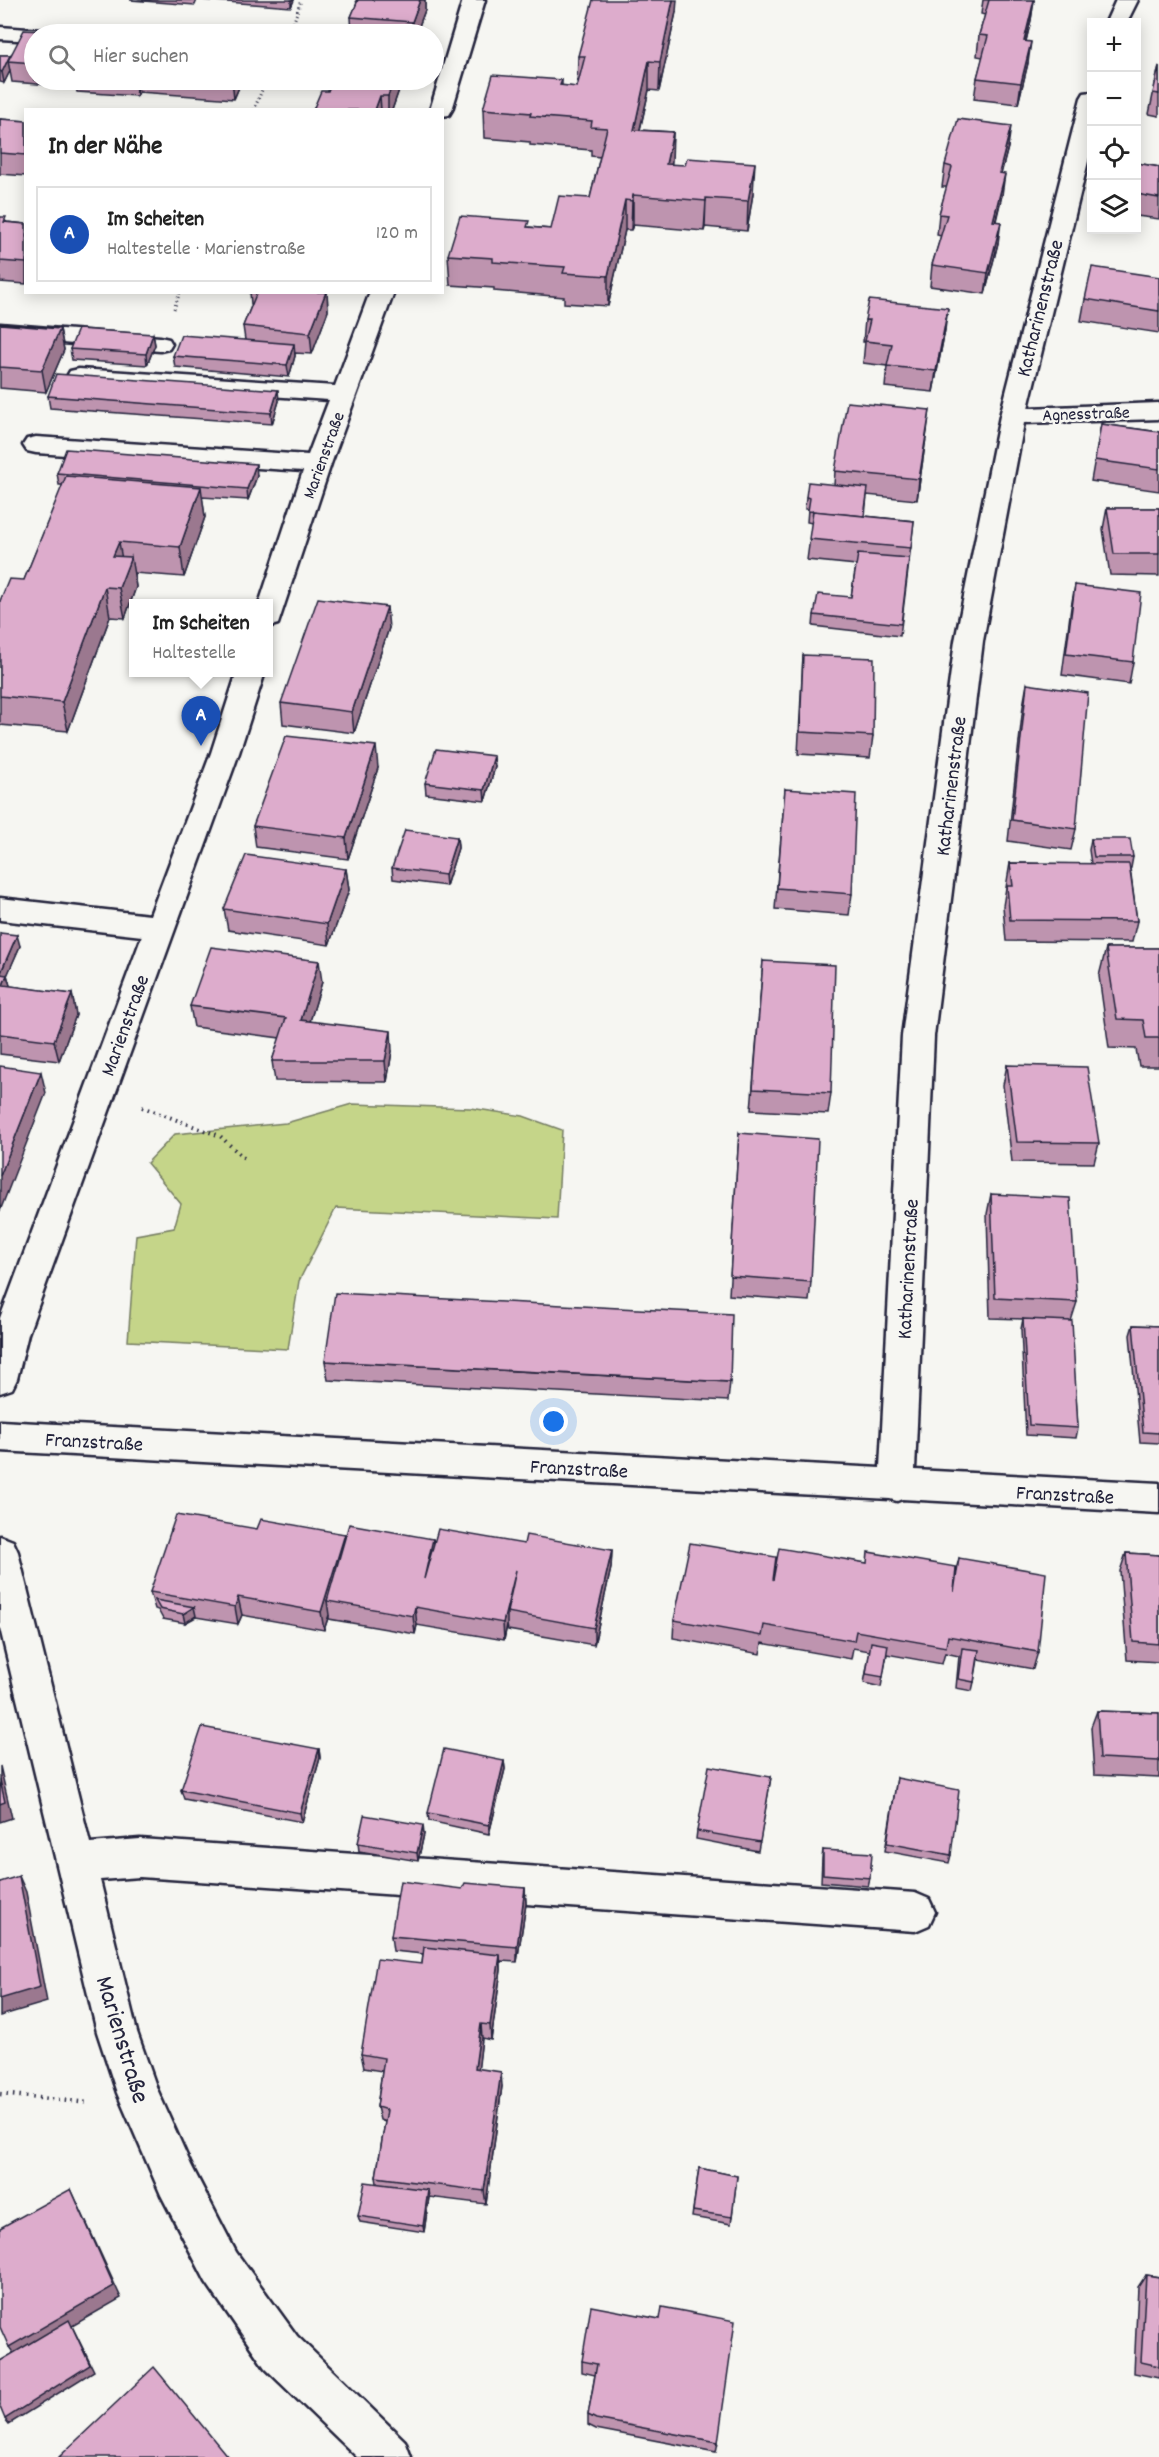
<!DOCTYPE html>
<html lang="de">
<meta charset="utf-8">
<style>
body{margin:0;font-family:Dekko,sans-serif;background:#f2f2f2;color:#222}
.controls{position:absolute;right:18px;top:18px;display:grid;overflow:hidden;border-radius:0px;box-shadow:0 3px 15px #0003}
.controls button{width:54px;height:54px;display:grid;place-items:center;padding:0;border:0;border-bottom:2px solid #e0e0e0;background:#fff;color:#222;font:30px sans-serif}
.you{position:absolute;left:554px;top:1422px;width:21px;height:21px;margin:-15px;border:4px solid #fff;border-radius:50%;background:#1a73e8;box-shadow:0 0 0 9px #1a73e833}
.badge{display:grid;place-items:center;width:39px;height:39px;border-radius:50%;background:#d93025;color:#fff;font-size:20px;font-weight:700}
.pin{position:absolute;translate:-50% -50px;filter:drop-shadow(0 2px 3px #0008)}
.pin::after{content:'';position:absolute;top:32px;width:21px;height:18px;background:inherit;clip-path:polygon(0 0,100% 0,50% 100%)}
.popup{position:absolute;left:129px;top:599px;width:144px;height:78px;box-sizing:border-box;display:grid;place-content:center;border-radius:0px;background:#fff;filter:drop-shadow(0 2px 4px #0005);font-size:20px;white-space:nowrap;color:#767676}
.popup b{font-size:22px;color:#222}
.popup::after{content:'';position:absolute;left:50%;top:100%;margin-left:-12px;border:12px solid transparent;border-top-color:#fff}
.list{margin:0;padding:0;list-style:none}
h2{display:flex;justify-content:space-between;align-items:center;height:78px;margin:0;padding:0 24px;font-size:26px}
h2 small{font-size:20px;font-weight:400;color:#767676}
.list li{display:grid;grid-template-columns:39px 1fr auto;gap:18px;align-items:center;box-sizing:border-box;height:96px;margin:0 12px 12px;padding:0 12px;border:2px solid #e0e0e0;border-radius:0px}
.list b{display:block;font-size:22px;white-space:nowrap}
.list p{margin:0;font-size:20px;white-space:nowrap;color:#767676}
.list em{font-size:20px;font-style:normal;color:#767676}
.icon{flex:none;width:33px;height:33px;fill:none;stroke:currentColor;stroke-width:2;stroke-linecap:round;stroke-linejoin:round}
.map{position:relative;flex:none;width:1159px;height:2457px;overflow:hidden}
.search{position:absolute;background:#fff;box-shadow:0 3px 15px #0003;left:24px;top:24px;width:420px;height:66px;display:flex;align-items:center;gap:15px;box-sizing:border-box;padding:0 21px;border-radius:33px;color:#767676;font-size:22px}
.panel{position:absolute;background:#fff;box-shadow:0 3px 15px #0003;left:24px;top:108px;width:420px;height:186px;border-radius:0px}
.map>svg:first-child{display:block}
.green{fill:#c5d589;stroke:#747c62;stroke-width:1.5}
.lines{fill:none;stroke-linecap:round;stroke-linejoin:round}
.minor-casing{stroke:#22223b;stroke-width:5}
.path-far2{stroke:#22223b;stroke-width:3;stroke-dasharray:1 3;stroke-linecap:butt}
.path-far1{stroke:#22223b;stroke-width:4;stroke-dasharray:1.5 4.5;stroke-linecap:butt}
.path{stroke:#22223b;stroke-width:4.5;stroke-dasharray:1.5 5;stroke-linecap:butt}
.minor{fill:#f6f6f2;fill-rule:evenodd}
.wall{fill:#be94af;stroke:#22223b;stroke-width:1.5}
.shaded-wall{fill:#9b788f;stroke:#22223b;stroke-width:1.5}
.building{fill:#ddaccc;stroke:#22223b;stroke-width:1.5}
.labels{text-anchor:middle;stroke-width:5;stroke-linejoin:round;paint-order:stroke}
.far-street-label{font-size:18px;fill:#22223b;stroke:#f6f6f2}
.street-label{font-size:21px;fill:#22223b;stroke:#f6f6f2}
.near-street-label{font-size:26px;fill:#22223b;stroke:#f6f6f2}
</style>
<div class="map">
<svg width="1159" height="2457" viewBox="0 0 1159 2457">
<rect width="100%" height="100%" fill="#f6f6f2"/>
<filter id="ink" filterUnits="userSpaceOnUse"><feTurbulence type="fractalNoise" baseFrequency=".0167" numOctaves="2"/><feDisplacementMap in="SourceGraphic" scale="12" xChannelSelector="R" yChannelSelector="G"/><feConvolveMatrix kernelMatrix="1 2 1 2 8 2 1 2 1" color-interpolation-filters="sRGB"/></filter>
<g filter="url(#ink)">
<polygon class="green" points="352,1104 470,1108 523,1116 562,1130 557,1219 336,1208 299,1281 288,1349 128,1341 136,1235 174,1228 181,1204 147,1163 175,1134 286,1123"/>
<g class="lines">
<g class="minor-casing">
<g id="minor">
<polygon points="463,0 485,0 452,110 449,115 442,116 442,110 430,110"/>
<polygon points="1116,0 1138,0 1127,22 1106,22"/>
<polygon points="0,27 42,30 44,34 34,34 34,41 0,39"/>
<polygon points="1092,92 1092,145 1028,408 1159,403 1159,419 1024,423 983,641 934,1036 915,1470 1159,1483 1159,1513 902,1499 897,1501 890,1499 0,1451 0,1421 880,1468 902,1036 955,641 1000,416 1081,98 1084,93"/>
<polygon points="370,292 394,292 331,464 278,624 268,627 268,604 259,604 303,471 36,453 27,451 23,445 27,439 36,437 308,455 329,400 79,383 70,381 67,376 70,371 79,369 335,386"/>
<polygon points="0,324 160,337 169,339 172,344 169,349 160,351 0,338"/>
<polygon points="237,672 265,672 239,753 28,1334 17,1379 12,1389 0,1393 0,1318 142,936 0,920 0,898 150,915 211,753"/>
<polygon points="0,1536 13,1541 18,1552 90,1843 140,1839 915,1893 929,1899 935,1912 929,1925 915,1931 140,1877 100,1880 137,2032 157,2089 191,2165 236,2252 297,2336 405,2441 411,2457 357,2457 265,2368 206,2282 161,2195 117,2093 97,2032 0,1628"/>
</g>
</g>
<g class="path-far2">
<polyline points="290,34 301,0"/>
<polyline points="254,110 266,80"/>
<polyline points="174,309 180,292"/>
</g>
<polyline class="path-far1" points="142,1107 220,1136 246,1160"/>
<polyline class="path" points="0,2094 89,2103"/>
<use href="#minor" class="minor"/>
</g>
<g class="wall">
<polygon points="130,0 197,0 195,5"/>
<polygon points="200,0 294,0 291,7"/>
<polygon points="356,0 425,0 425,10 416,34 352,34 351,17 357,4"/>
<polygon points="983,0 1034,0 1031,20 1026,41 1028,63 1018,104 974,99 977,78 983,57 977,56 979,35 985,15 981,14"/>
<polygon points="676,12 659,91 649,90 640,130 673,132 671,164 753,193 747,231 705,227 704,231 633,225 631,230 625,230 608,306 564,303 564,297 494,291 494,288 450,285 448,255 529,227 551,229 590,198 600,157 591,156 591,150 530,145 530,142 484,138 483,109 562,80 562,86 577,87 578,56"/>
<polygon points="34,34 34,80 242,80 234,99 139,92 137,96 77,92 76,87 12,82 10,71 4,83 0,82 0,55 10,55"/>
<polygon points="1159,66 1159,116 1149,114"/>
<polygon points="401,84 392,110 313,110 328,91"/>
<polygon points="0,119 26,121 26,176 0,174"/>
<polygon points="1008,147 1001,173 1002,195 996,221 998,243 985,294 930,286 932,265 941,236 937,235 939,214 947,187 942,187 945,165"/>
<polygon points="1137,163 1159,167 1159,219 1137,216"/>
<polygon points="0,217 7,222 26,224 26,284 0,282"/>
<polygon points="1159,277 1159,333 1081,321 1085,299"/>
<polygon points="250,292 327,292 328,311 312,354 295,353 295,356 289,377 175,367 173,356 245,340 243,326 252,304 251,304"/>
<polygon points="865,320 945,330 933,392 885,387 887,366 863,363 865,342 863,342"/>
<polygon points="0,324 60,329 64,350 46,392 0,388"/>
<polygon points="153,334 155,345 147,365 72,360 70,349"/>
<polygon points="48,396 279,401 272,424 50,408"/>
<polygon points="1101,424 1159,432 1159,491 1091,481"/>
<polygon points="927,431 917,500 867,495 865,516 914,521 900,636 813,626 814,615 851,597 856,565 807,560 812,523 807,522 808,509 805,509 806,497 834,485 835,471"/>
<polygon points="57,473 257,476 248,500 202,497 205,517 184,577 134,573 136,587 125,618 110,617 68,731 0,725 0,601 24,580 63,485 59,485"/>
<polygon points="1107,508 1159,508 1159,576 1110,575 1103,529"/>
<polygon points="1075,585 1133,662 1129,684 1062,675 1071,607"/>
<polygon points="389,628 354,733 283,724 281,703"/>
<polygon points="803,655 873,736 870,758 798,754 802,676"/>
<polygon points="1027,684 1076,829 1071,850 1008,841 1023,706"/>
<polygon points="495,767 485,801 426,794 425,783"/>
<polygon points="378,768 348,859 256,847 253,826"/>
<polygon points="785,789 852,894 849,915 775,909"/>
<polygon points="457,837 458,848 446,886 393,879 392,868"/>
<polygon points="1091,839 1133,857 1131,868 1130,868 1137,921 1132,942 1006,941 1003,906 1010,863 1091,864 1089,850"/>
<polygon points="346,869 349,890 329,945 228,930 224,909"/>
<polygon points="0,933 20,946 7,975 10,986 72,994 76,1015 59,1061 0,1054"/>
<polygon points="1106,948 1159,948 1159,1066 1139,1066 1136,1049 1109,1048 1099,976"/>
<polygon points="763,961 831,1093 828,1114 751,1110"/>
<polygon points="322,982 310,1021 392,1051 387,1082 275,1081 272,1061 280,1038 194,1027 190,1006"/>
<polygon points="1007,1065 1099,1143 1094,1163 1012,1162 1003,1085"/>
<polygon points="739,1133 811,1282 809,1301 729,1295"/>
<polygon points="991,1194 1077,1302 1071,1321 1078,1428 1076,1438 1026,1435 1021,1329 1023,1319 990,1318 987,1214"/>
<polygon points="1133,1325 1159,1326 1159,1443 1140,1442 1130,1335"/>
<polygon points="325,1361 730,1382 728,1401 328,1380"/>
<polygon points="257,1529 345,1534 345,1537 433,1539 434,1543 524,1544 612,1550 611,1568 594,1645 508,1630 507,1625 504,1640 417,1625 415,1634 329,1619 329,1615 324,1630 242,1615 238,1624 196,1617 185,1623 163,1619 158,1610 155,1609 150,1592"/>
<polygon points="1126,1553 1159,1555 1159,1662 1127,1660 1120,1571"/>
<polygon points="959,1558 1038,1652 1033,1669 978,1659 974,1682 972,1691 956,1688 959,1656 945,1653 942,1664 887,1654 881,1687 864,1683 870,1651 853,1648 851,1659 762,1643 760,1654 673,1638 674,1620 773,1580 867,1563 956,1570"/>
<polygon points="1097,1711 1159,1713 1159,1778 1094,1775 1091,1727"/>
<polygon points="319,1749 320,1758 302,1822 184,1799 181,1790"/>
<polygon points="504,1761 505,1769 489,1834 429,1821 428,1813"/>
<polygon points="771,1777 758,1851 696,1839 697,1831"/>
<polygon points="897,1778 951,1855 949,1863 885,1851"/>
<polygon points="424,1834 418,1861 359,1851 358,1843"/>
<polygon points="823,1850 870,1878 868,1886 821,1882 822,1858"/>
<polygon points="525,1888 526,1904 517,1962 501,1961 501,1970 491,2040 482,2038 478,2069 502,2086 486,2204 429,2197 424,2232 360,2222 358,2216 377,2183 376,2177 385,2122 380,2120 377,2107 382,2071 364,2068 361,2054 422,1964 423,1954 393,1951 391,1936 462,1889"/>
<polygon points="699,2168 737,2176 731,2224 692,2217"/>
<polygon points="1146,2275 1159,2277 1159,2378 1134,2373 1138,2287"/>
<polygon points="660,2319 718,2442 716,2452 596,2429 588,2425 588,2415 595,2375 582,2372 582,2361"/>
</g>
<g class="shaded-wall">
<polygon points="291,0 294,0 291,7"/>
<polygon points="420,0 425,0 425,10 416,34 412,34 412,22"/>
<polygon points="673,0 677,0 676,12 659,91 660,62"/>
<polygon points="1034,0 1031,20 1021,61 1024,41"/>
<polygon points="1031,42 1028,63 1018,104 1021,83"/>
<polygon points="10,55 8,61 10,71 4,83 2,72"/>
<polygon points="649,61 649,90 633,159 634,130"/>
<polygon points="135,80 137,80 139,92 137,96"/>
<polygon points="232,80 242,80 234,99"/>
<polygon points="394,80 401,80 401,84 392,110 388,110 388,96"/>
<polygon points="380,96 381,110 375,110"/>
<polygon points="1011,126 1008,147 996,194 999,173"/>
<polygon points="673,132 672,162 665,193 666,164"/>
<polygon points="755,163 753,193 747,231 748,201"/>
<polygon points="1005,174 1002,195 990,242 993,221"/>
<polygon points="633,195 633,225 631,230 632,201"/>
<polygon points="706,198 705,227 704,231 706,201"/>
<polygon points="625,200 625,230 608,306 608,276"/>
<polygon points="1001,222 998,243 985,294 988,273"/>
<polygon points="326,292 327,292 328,311 312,354 310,333"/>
<polygon points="948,308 945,330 933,392 936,371"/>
<polygon points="60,329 64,350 46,392 42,370"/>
<polygon points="153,334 155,345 147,365 146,354"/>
<polygon points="294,344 295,356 289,377 287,365"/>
<polygon points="278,390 279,401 272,424 271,413"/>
<polygon points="930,410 927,431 917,500 919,479"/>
<polygon points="256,464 257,476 248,500 247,489"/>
<polygon points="201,487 205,517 184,577 180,547"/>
<polygon points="119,542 124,572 113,556"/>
<polygon points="131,557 136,587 125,618 119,588"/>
<polygon points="105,587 110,617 68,731 62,702"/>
<polygon points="387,607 389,628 354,733 352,712"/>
<polygon points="376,746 378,768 348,859 346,838"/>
<polygon points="494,756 495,767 485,801 484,790"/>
<polygon points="457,837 458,848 446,886 445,875"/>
<polygon points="346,869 349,890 329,945 327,924"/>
<polygon points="17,935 20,946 0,992 0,975"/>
<polygon points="319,961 322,982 304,1041 301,1020"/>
<polygon points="7,975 13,996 3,985"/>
<polygon points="72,994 76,1015 59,1061 54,1041"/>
<polygon points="391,1031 392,1051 387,1082 385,1061"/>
<polygon points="41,1072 46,1093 0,1211 0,1176"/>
<polygon points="345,1534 347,1552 327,1601 329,1615 324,1630 321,1612"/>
<polygon points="612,1550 611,1568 594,1645 594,1628"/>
<polygon points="516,1570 507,1612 507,1625 504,1640 503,1623"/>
<polygon points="238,1597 242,1615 238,1624 235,1607"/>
<polygon points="194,1607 196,1616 185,1623 183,1614"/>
<polygon points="415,1607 417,1625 415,1634 413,1616"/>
<polygon points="319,1749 320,1758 302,1822 300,1813"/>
<polygon points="504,1761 505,1769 489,1834 489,1825"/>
<polygon points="0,1766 12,1818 0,1822"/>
<polygon points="423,1825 424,1834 418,1861 417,1853"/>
<polygon points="19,1876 26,1892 47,2002 0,2016 0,1999"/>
<polygon points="525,1888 526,1904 517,1962 517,1947"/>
<polygon points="500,1955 501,1970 491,2040 490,2025"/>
<polygon points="481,2024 482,2038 477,2082 475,2068"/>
<polygon points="501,2072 502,2086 486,2204 484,2191"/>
<polygon points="71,2189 77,2202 121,2298 72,2326 94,2371 9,2424 5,2419 17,2358 9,2347"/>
<polygon points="428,2190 429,2197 424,2232 423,2226"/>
</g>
<g class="building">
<polygon points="358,0 420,0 412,22 351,17"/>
<polygon points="593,0 673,0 660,62 649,61 634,130 673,132 666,164 685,165 687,158 755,163 748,201 706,198 706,201 633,195 632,201 625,200 608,276 563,273 565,267 493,262 493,258 448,255 460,216 529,221 527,227 551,229 559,196 590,198 607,128 591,127 592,121 530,116 531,113 483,109 493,75 562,80 560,85 577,87 585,56 578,56"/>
<polygon points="989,0 1034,0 1024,41 1031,42 1021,83 977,78 988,36 979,35"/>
<polygon points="24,30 89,34 34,34 34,63 8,61"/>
<polygon points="0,55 10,55 2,72 0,71"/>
<polygon points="1159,66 1159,94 1153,93"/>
<polygon points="332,80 394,80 388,96 380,96 375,110 313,110 321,91 328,91"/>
<polygon points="0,119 26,121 26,155 0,153"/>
<polygon points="958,119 1011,126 999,173 1005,174 993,221 1001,222 988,273 932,265 947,215 939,214 952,167 945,165"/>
<polygon points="1137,163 1159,167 1159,198 1137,194"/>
<polygon points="0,217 6,217 4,222 26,224 26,263 0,261"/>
<polygon points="1092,267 1159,277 1159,311 1085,299"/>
<polygon points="257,292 326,292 310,333 243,326"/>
<polygon points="869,300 948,308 936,371 887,366 892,344 865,341 870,320 865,320"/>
<polygon points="0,324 60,329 42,370 0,367"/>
<polygon points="78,329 153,334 146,354 70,349"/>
<polygon points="181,335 294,344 287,365 173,356"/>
<polygon points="56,374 278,390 271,413 48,396"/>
<polygon points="847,402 930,410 919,479 835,471"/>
<polygon points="1101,424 1159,432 1159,469 1095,460"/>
<polygon points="66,449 256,464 247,489 57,473"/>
<polygon points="66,476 201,487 180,547 119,542 113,556 131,557 119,588 105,587 62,702 0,696 0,601 9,579 24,580"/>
<polygon points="808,482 868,488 864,516 808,511 810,498 806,497"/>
<polygon points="1107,508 1159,508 1159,554 1114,554"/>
<polygon points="813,511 914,521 911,548 809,539"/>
<polygon points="858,554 909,558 901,624 814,615 818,594 851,597"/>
<polygon points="1075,585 1141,593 1133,662 1066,654"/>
<polygon points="318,598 387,607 352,712 281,703"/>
<polygon points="803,655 874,658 873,736 800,732"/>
<polygon points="1027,684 1088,693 1076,829 1012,820"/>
<polygon points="286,736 376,746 346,838 253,826"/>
<polygon points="436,749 494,756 484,790 425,783"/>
<polygon points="785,789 856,794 852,894 777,888"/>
<polygon points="405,830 457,837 445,875 392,868"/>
<polygon points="1091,839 1130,839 1133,857 1094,857"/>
<polygon points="246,855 346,869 327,924 224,909"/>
<polygon points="1010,863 1129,864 1137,921 1010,920 1007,886 1013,886"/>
<polygon points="0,933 17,935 0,974"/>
<polygon points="211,947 319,961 301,1020 391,1031 385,1061 272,1061 286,1018 190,1006"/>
<polygon points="1106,948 1159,948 1159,1038 1146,1038 1143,1020 1117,1019"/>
<polygon points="763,961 835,965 831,1093 753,1089"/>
<polygon points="0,974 7,975 3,985 72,994 54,1041 0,1034"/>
<polygon points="1007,1065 1087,1067 1099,1143 1017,1142"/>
<polygon points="0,1066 41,1072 0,1176"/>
<polygon points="739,1133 818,1139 811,1282 730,1276"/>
<polygon points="991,1194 1070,1198 1077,1302 995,1298"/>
<polygon points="335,1293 732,1314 730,1382 325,1361"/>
<polygon points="1023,1319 1072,1321 1078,1428 1029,1425"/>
<polygon points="1133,1325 1159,1326 1159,1433 1143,1432"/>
<polygon points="176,1515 257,1529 261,1519 345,1534 321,1612 238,1597 235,1607 150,1592"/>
<polygon points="349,1524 433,1539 424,1579 438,1529 524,1544 526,1535 612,1550 594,1628 507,1612 516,1570 503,1623 415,1607 413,1616 327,1601"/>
<polygon points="690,1543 776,1557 773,1580 779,1548 867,1563 868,1552 956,1567 954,1592 959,1558 1046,1573 1038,1652 948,1636 946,1647 856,1631 854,1641 764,1625 762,1636 674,1620"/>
<polygon points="1126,1553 1159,1555 1159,1644 1133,1642"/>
<polygon points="155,1600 194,1607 183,1614 160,1609"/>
<polygon points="871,1642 888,1645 883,1677 866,1674"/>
<polygon points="962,1648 979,1650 974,1682 958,1679"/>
<polygon points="1097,1711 1159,1713 1159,1761 1100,1758"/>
<polygon points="202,1727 319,1749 300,1813 181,1790"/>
<polygon points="444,1749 504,1761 489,1825 428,1813"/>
<polygon points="709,1766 771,1777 760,1842 697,1831"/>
<polygon points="897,1778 959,1790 951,1855 887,1843"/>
<polygon points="0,1780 5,1802 0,1804"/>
<polygon points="364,1815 423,1825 417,1853 358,1843"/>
<polygon points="823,1850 872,1853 870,1878 823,1874"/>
<polygon points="19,1876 40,1987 0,1999 0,1882"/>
<polygon points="400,1881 462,1889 465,1883 525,1888 517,1947 391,1936"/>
<polygon points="424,1947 500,1955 490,2025 481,2024 475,2068 501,2072 484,2191 376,2177 387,2110 377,2107 384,2058 361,2054 377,1959 422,1964"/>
<polygon points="699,2168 737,2176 732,2217 693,2211"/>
<polygon points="365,2182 428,2190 423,2226 358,2216"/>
<polygon points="71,2189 114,2286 9,2347 0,2327 0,2228"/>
<polygon points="1146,2275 1159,2277 1159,2366 1141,2362"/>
<polygon points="591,2306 660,2319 662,2307 735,2321 718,2442 596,2419 588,2415 597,2364 582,2361"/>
<polygon points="69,2320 90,2365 5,2419 0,2407 0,2361"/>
<polygon points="154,2367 228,2457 59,2457"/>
</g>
</g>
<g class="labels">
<g class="far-street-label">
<text transform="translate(1086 413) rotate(-2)" y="6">Agnesstraße</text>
<text transform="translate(323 455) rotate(-70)" y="6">Marienstraße</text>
</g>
<g class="street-label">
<text transform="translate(1039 308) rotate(-76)" y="7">Katharinenstraße</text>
<text transform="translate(950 786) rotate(-83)" y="7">Katharinenstraße</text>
<text transform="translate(124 1025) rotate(-70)" y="7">Marienstraße</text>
<text transform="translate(907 1269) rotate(-87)" y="7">Katharinenstraße</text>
<text transform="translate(94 1441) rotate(3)" y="7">Franzstraße</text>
<text transform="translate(579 1468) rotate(3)" y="7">Franzstraße</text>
<text transform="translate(1065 1494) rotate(3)" y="7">Franzstraße</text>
</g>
<g class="near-street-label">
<text transform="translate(124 2039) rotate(73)" y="9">Marienstraße</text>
</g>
</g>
</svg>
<div class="controls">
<button>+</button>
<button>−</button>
<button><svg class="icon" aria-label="locate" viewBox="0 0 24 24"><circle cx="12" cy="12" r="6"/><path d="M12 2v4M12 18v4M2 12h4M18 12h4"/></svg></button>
<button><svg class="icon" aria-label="layers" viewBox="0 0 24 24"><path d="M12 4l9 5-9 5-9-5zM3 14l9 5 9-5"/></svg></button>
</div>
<div class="you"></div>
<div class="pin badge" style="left:201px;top:746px;background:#1a4fb4">A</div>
<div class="popup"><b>Im Scheiten</b>Haltestelle</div>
<div class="search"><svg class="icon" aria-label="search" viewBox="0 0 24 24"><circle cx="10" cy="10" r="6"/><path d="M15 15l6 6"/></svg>Hier suchen</div>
<section class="panel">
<h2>In der Nähe<small></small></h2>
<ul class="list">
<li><span class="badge" style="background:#1a4fb4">A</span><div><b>Im Scheiten</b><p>Haltestelle · Marienstraße</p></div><em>120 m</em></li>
</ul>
</section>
</div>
